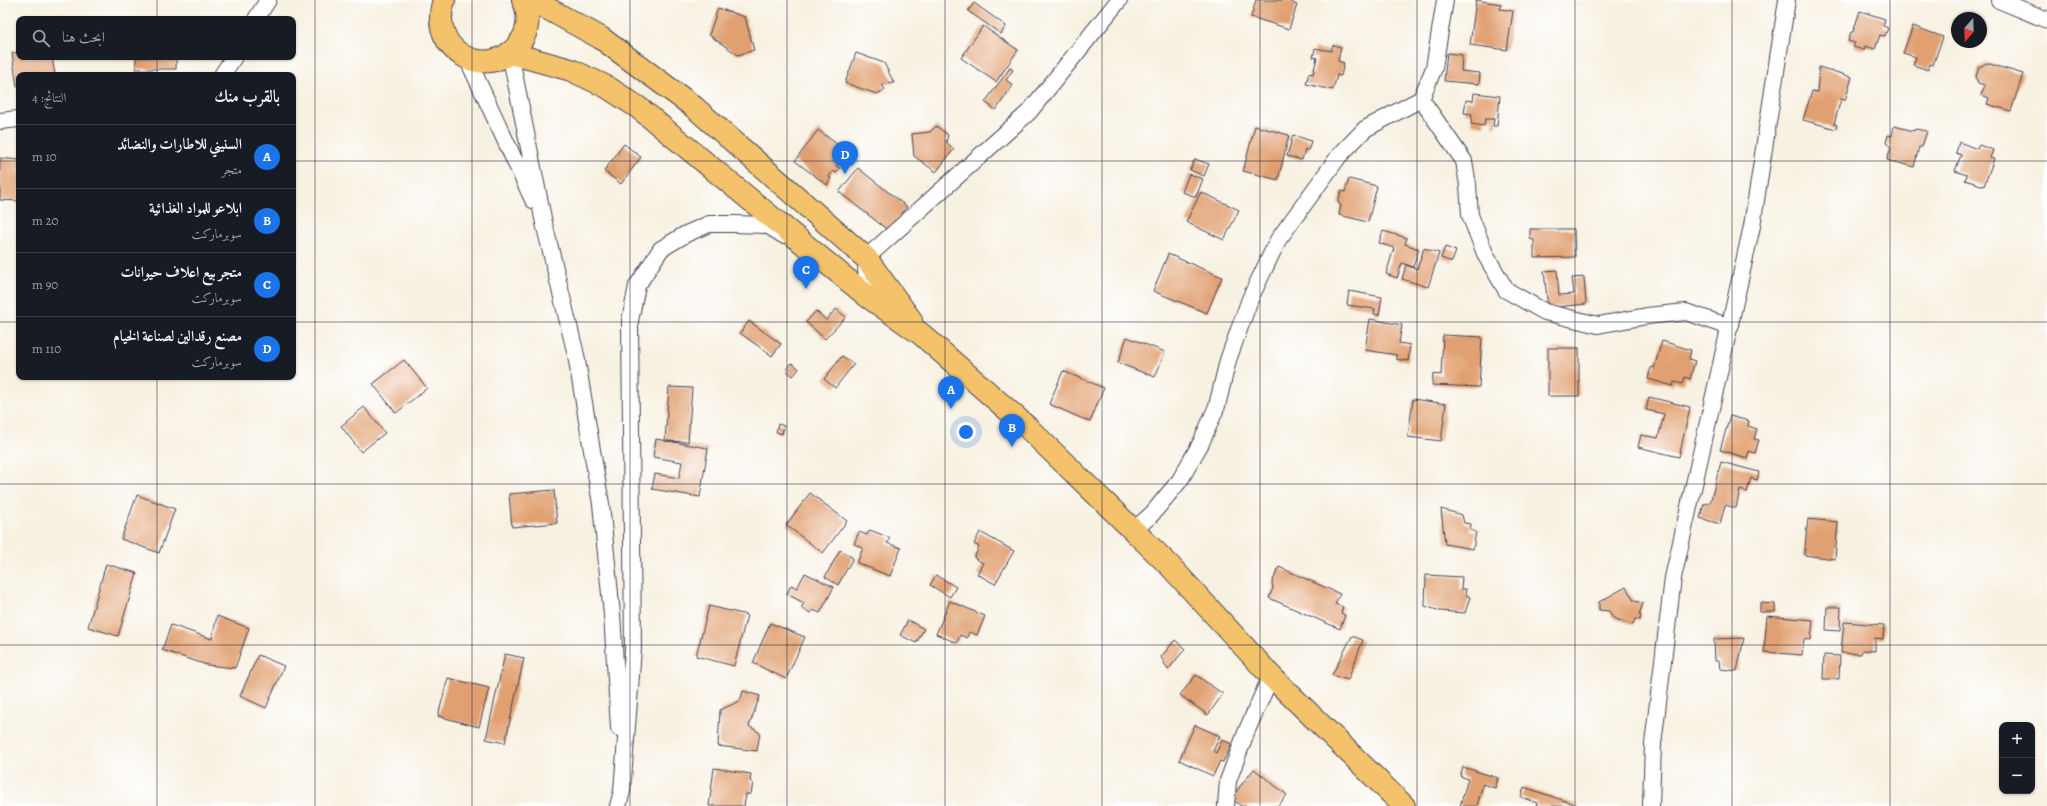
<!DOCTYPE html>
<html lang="ar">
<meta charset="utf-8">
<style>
body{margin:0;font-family:Alegreya,Amiri,serif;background:#242831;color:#f1f3f6;direction:rtl}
.controls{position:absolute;right:12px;bottom:12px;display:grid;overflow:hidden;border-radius:8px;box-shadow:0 1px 3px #0004}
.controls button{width:36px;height:36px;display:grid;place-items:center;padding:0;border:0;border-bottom:1px solid #363941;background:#171b24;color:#f1f3f6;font:20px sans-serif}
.compass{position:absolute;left:1951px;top:12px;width:36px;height:36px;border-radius:50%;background:#171b24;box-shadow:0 1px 3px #0004;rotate:199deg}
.you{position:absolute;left:966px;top:432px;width:14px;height:14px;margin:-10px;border:3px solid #fff;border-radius:50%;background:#1a73e8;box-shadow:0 0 0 6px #1a73e833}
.badge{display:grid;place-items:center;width:26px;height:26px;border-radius:50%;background:#1a73e8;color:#fff;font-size:13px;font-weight:700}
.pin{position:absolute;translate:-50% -33px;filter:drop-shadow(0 1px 2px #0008)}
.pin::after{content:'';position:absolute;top:21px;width:14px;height:12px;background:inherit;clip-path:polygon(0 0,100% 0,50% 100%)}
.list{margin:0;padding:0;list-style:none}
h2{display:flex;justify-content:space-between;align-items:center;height:52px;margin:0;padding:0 16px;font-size:17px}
h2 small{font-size:13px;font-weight:400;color:#9ea1a6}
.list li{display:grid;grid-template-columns:26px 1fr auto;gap:12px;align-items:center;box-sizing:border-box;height:64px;padding:0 16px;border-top:1px solid #363941}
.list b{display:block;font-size:15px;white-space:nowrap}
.list p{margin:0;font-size:13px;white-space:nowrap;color:#9ea1a6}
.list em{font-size:13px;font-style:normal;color:#9ea1a6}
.icon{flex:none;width:22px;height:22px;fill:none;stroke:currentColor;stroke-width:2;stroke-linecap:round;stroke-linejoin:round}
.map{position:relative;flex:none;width:2047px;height:806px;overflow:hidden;direction:ltr}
.search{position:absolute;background:#171b24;box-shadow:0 1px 3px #0004;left:16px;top:16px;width:280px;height:44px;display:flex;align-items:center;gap:10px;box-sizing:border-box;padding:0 14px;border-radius:8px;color:#9ea1a6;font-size:15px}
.panel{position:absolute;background:#171b24;box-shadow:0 1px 3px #0004;left:16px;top:72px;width:280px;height:308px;border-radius:8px;direction:rtl}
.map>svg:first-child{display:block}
.building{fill:#e1a071}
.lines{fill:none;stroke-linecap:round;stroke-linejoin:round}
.minor-casing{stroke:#424154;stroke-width:18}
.primary-casing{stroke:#424154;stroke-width:24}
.minor{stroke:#fff;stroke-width:16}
.primary{stroke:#f3c26a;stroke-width:22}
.grid{fill:none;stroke:#22223b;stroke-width:1;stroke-opacity:0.55}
</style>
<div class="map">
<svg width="2047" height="806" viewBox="0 0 2047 806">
<rect width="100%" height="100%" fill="#fff"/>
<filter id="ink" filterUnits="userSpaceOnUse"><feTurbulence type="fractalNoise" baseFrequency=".025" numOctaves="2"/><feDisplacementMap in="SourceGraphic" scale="8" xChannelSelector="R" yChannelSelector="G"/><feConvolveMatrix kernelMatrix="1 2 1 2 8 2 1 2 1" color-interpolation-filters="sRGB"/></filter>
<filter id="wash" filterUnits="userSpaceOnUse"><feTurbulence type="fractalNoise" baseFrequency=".012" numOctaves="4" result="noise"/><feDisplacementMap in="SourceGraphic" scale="16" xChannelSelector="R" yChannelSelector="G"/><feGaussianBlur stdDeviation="0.9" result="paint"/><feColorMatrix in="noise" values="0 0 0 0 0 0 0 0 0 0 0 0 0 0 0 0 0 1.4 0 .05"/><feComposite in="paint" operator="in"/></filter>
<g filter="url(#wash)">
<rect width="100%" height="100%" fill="#f7f1e1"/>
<g id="blocks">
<g class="building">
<polygon points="1256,0 1286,0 1297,5 1289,29 1251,17"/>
<polygon points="1476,0 1501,4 1500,9 1513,11 1507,50 1470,45"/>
<polygon points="974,3 1006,26 1001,34 968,11"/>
<polygon points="718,8 745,17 754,50 738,55 709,35"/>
<polygon points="1860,11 1885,19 1883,26 1888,28 1885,36 1880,35 1875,49 1865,46 1864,50 1853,47 1855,43 1848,41 1851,32 1853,32"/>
<polygon points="983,26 1018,50 996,82 961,58"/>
<polygon points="1913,26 1943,37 1933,65 1930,64 1928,70 1913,65 1916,57 1903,53"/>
<polygon points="1333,45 1341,47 1338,61 1344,63 1341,76 1337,75 1333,90 1306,84 1309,73 1313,74 1317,58 1313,57 1315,48 1331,51"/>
<polygon points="19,52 19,57 52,57 55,75 19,75 19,87 17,87 12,53"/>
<polygon points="856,53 884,63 894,83 882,84 885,90 877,94 845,83"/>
<polygon points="1447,53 1462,55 1461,71 1480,73 1479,84 1444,81"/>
<rect x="136" y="57" width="40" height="12"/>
<polygon points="1987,63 2023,74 2011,111 1987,104 1989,98 1981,95 1985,85 1978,83 1976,77 1979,67"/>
<polygon points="1819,67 1852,77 1845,100 1841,99 1834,124 1837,125 1836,129 1803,120 1812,91 1817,92"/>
<polygon points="1010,68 1013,70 1006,80 1013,85 996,110 985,102"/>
<polygon points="1474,93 1500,96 1497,126 1493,126 1494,119 1485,119 1484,126 1471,124 1472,114 1464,113 1466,100 1473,101"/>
<polygon points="936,126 948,135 946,142 954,149 936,172 914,156 912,134 930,132"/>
<polygon points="1255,126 1289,135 1278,180 1243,171"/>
<polygon points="1894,126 1914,131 1915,129 1927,131 1922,147 1919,147 1914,167 1887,160 1891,147 1886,143 1888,135 1892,136"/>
<polygon points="818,130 849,153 844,160 841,159 836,166 840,168 836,173 833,171 829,177 831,178 827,185 795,161"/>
<polygon points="1293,135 1311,141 1308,151 1305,149 1302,160 1287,156"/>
<polygon points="1959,142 1977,149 1979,145 1993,150 1990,158 1994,159 1984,186 1965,180 1967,175 1955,171 1961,155 1956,153"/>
<polygon points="624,144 641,157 621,184 604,171"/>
<polygon points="0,158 19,160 19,201 0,200"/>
<polygon points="1195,159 1209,164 1204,176 1190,170"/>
<polygon points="858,168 907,207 889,231 839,192"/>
<polygon points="1189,174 1203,179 1196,197 1182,192"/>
<polygon points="1349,179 1377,186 1368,222 1339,215 1341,205 1338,203 1341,191 1345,192"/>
<polygon points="1201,192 1239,210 1224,240 1186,222"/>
<polygon points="1530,229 1574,229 1575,257 1534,258 1534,240 1530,239"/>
<polygon points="1383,231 1407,238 1405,244 1419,249 1413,267 1402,263 1397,278 1386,274 1394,248 1379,243"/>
<polygon points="1445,247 1456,251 1452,262 1441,258"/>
<polygon points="1424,248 1439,253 1428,287 1402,279 1406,265 1417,269"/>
<polygon points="1168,254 1222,277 1207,313 1153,291"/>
<polygon points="1557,270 1559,295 1574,294 1572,278 1584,277 1586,304 1548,308 1544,271"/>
<polygon points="1349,291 1382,297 1379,315 1374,314 1375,309 1347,305"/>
<polygon points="836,309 846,317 825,339 806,322 816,311 826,320"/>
<polygon points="1370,319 1402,325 1399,343 1410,345 1408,361 1396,359 1397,355 1365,350"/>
<polygon points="749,321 781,344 772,356 740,333"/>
<polygon points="1443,335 1482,337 1479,387 1432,385 1433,374 1441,375"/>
<polygon points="1127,337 1165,352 1155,377 1118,363"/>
<polygon points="1662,341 1691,350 1689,359 1695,361 1690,379 1685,377 1683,384 1674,382 1673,386 1648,379 1651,367 1654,368"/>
<rect x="1548" y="348" width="31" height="48"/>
<polygon points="842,356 854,364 835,388 824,379"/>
<polygon points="404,360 427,388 396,413 373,384"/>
<polygon points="792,363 799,369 793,376 786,370"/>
<polygon points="1063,371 1104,388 1090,422 1049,404"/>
<polygon points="669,387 692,388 688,442 665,441"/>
<polygon points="1649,397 1690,407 1679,457 1638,447 1641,435 1658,438 1664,414 1646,410"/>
<polygon points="1413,399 1446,404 1441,441 1408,437"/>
<polygon points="364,407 385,433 361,452 341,426"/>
<polygon points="1730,416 1749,421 1748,426 1757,429 1754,439 1759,440 1755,453 1749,451 1747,458 1720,450"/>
<polygon points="778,424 784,426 782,434 776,432"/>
<polygon points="656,439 708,448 700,497 652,489 655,474 679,478 682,462 653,457"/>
<polygon points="1721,462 1759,472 1757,480 1751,478 1747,492 1740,490 1736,508 1725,505 1720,524 1700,518 1704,504 1710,503"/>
<polygon points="554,490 557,523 512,527 509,494"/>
<polygon points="810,493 847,521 823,553 786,525"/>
<polygon points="137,495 175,509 159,553 121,539"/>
<polygon points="1441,509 1462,515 1464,523 1471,524 1470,530 1476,532 1473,549 1445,544"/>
<polygon points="1808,519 1838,522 1835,559 1804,555"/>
<polygon points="870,530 890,538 887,543 901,548 890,576 857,563 863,548 854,544 859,532 867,535"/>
<polygon points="980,532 1014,551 995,584 977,574 983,563 974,558 979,547 974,544"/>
<polygon points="840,550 853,558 838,585 825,577"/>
<polygon points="106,564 137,573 118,636 88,627"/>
<polygon points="1279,567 1340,594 1335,604 1343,607 1341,613 1345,615 1340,629 1269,598 1273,588 1272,583"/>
<polygon points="805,573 834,587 820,613 813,610 811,613 801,608 804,603 787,594 791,585 797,588"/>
<polygon points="936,575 956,587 950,597 930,585"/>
<polygon points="1426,575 1462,577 1461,589 1466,589 1465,594 1470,597 1465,613 1440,611 1425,606"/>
<polygon points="1626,587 1634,601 1643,603 1639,615 1641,615 1640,620 1635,619 1633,625 1613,618 1609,611 1599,610 1599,602"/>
<polygon points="950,601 985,616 977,635 969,632 967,638 960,635 957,643 936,634"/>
<polygon points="1760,603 1775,604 1775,612 1760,612"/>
<polygon points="709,606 747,615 734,666 696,656"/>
<polygon points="1827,607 1841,607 1840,631 1826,630"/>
<polygon points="217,616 249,628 235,668 207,665 162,650 171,625 212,639"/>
<polygon points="1767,616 1813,620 1811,640 1804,639 1802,655 1764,652"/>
<polygon points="908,620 924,629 916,643 900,635"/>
<polygon points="1844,622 1884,625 1883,639 1875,638 1875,651 1862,650 1861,654 1841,653"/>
<polygon points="770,623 805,637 786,679 753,663"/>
<polygon points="1352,636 1363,640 1348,680 1332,675"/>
<polygon points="1744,638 1737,671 1720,669 1719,661 1715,661 1714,639"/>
<polygon points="1175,640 1185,649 1168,670 1161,657"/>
<polygon points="505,654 524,658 505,743 486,739"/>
<polygon points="258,655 284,666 266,708 240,696"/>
<polygon points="1824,655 1840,656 1839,679 1823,679"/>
<polygon points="1196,675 1223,694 1208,715 1180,695"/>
<polygon points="448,678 489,688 479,727 438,716"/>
<polygon points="743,691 760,696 749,726 760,733 757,751 718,746 720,710 740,701"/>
<polygon points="1195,725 1220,736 1213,751 1216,753 1222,740 1232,744 1223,762 1220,761 1213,776 1179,760"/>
<polygon points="1463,767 1498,778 1495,788 1483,784 1477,806 1460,806 1468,779 1460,776"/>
<polygon points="714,768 751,774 750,781 753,783 751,794 746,794 744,806 709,806"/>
<polygon points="1254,769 1287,795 1278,806 1241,806 1231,798"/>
<polygon points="1524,787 1580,806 1536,806 1537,803 1521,797"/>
</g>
</g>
</g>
<g filter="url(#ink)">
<use href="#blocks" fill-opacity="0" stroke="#424154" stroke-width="1"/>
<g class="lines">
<g class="minor-casing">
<g id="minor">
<polyline points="1999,0 2047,20"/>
<polyline points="256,19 268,0"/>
<polyline points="510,53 544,223 576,355 601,504 612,614 619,728"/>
<polyline points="467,58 533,200"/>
<polyline points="222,75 234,57"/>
<polyline points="1421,99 1464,161 1468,185 1470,215 1486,256 1506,290 1545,312 1598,325 1647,316 1686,312 1730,327"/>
<polyline points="0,121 19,119"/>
<polyline points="867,296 866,258 1029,112 1119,0"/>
<polyline points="1133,531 1152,514 1180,480 1201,443 1217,406 1228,360 1250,299 1278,240 1339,156 1365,129 1421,99 1434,68 1445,0"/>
<polyline points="618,806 622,791 633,649 630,321 637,286 661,249 686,234 709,224 733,224 767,225 783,235"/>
<polyline points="1226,806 1228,781 1247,730 1271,676"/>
<polyline points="1651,806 1653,744 1673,578 1752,226 1787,0"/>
</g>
</g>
<g class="primary-casing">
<g id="primary">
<path d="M444,0C426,54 494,86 523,38C529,27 529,12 523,0"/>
<polyline points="532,0 601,38 694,107 866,258 911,320"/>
<polyline points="510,53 571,70 607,87 639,108 867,296 921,334 1026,426 1169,565 1271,676 1404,806"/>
</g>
</g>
<use href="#minor" class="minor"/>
<use href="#primary" class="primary"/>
</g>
</g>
<path class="grid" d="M157,0V19M315,0V806M472,0V806M630,0V806M787,0V806M945,0V806M1102,0V806M1260,0V806M1417,0V806M1575,0V806M1732,0V806M1890,0V806M157,57V75M0,161H19M293,161H2047M0,322H19M293,322H2047M157,377V806M0,484H2047M0,645H2047"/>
</svg>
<div class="controls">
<button>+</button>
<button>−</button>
</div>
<svg class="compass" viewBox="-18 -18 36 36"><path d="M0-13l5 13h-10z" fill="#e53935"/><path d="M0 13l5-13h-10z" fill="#9ea1a6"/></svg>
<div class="you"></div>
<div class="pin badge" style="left:951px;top:409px">A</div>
<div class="pin badge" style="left:1012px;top:447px">B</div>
<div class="pin badge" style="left:806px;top:289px">C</div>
<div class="pin badge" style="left:845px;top:174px">D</div>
<div class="search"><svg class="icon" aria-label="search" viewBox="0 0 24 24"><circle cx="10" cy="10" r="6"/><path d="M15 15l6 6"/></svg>ابحث هنا</div>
<section class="panel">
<h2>بالقرب منك<small>النتائج: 4</small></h2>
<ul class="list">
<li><span class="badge">A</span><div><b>السنيني للاطارات والنضائد</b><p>متجر</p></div><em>10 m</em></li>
<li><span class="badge">B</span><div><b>ابلاعو للمواد الغذائية</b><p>سوبرماركت</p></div><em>20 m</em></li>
<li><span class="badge">C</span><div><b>متجر بيع اعلاف حيوانات</b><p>سوبرماركت</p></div><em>90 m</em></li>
<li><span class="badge">D</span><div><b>مصنع رقدالين لصناعة الخيام</b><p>سوبرماركت</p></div><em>110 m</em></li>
</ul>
</section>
</div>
